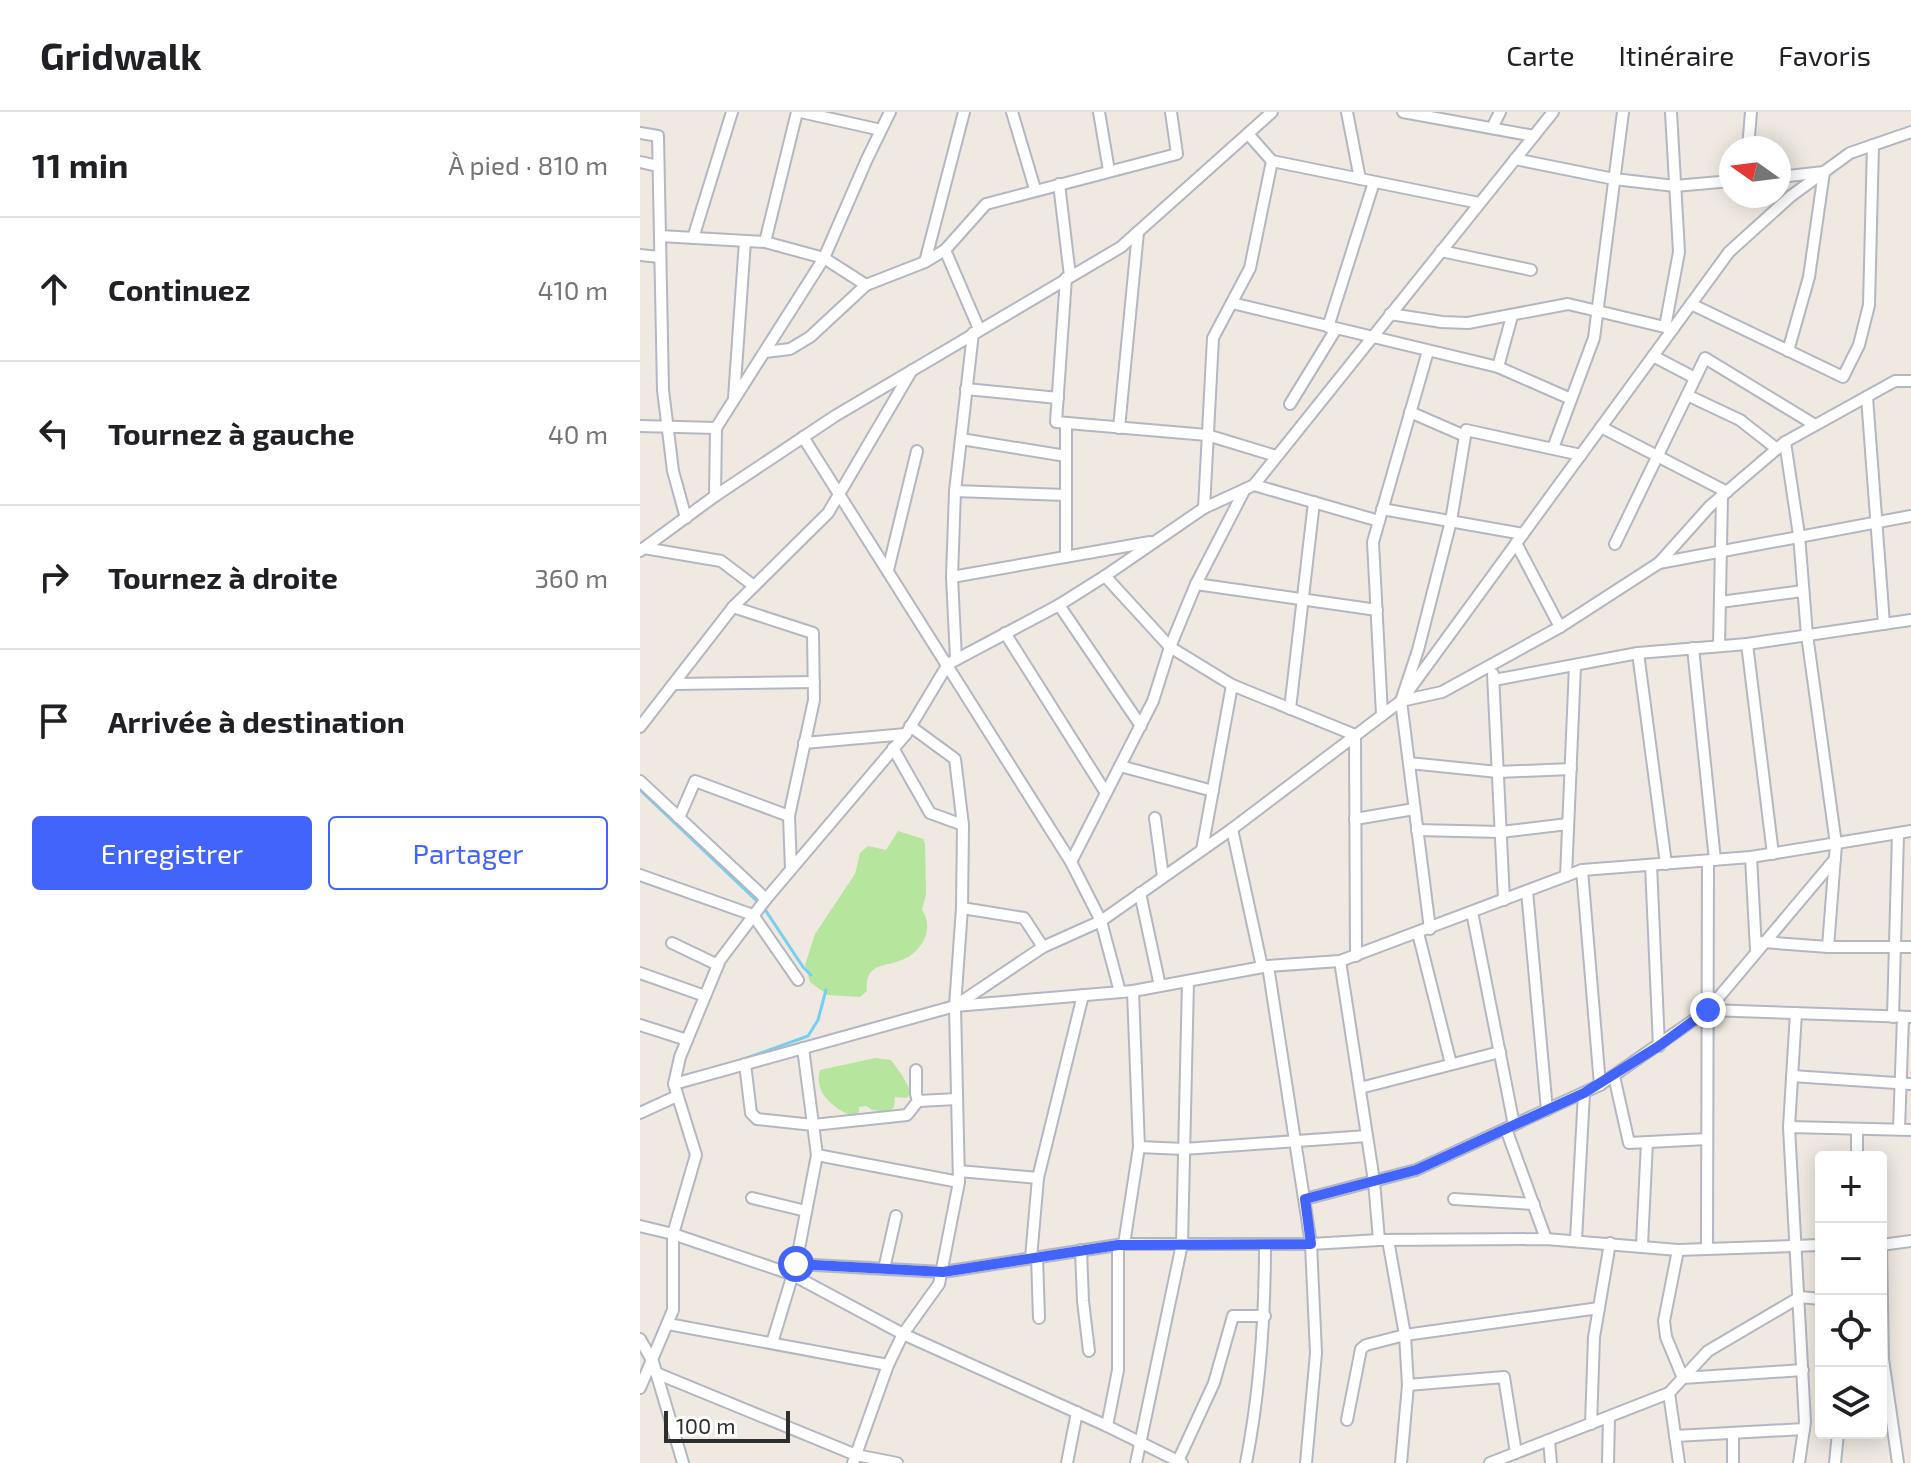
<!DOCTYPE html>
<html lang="fr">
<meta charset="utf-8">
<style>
body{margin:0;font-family:"Exo 2",sans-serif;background:#f2f2f2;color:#202124}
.controls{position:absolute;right:24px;bottom:24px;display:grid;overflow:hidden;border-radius:8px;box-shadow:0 4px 20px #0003}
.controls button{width:72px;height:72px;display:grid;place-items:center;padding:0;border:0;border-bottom:2px solid #e0e0e0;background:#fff;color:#202124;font:40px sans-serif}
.compass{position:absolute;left:1079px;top:24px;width:72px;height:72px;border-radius:50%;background:#fff;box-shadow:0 4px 20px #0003;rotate:284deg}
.scale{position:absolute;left:24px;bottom:20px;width:126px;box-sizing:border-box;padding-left:8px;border:4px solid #2e2e2e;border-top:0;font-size:22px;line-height:28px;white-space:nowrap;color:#2e2e2e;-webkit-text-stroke:6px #fff;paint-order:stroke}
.stop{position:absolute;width:24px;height:24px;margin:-18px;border:6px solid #4264fb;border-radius:50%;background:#fff}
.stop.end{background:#4264fb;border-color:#fff;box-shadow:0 2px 8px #0008}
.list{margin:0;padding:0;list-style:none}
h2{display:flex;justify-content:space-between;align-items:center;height:104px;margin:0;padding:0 32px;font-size:34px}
h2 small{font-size:26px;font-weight:400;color:#757577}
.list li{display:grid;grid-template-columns:52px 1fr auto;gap:24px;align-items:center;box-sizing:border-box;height:144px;padding:0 32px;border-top:2px solid #e0e0e0}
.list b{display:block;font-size:30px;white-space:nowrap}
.list em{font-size:26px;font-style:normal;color:#757577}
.actions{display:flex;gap:16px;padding:24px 32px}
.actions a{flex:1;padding:18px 0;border:2px solid #4264fb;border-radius:8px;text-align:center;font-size:28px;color:#4264fb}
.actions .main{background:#4264fb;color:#fff}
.icon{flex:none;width:44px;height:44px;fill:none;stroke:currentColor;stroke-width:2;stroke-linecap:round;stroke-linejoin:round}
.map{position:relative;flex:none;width:1271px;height:1351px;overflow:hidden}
header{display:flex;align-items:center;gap:48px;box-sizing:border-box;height:112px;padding:0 40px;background:#fff;border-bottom:2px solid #e0e0e0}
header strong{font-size:38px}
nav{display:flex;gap:44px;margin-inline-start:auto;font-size:28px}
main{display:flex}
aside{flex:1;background:#fff}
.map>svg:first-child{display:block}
.green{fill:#b6e59e}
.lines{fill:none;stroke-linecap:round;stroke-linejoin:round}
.stream{stroke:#75cff0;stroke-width:3}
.minor-casing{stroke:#b4b7c1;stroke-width:14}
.minor{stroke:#fff;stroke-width:10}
.route{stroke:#4264fb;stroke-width:10}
</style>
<header>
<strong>Gridwalk</strong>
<nav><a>Carte</a><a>Itinéraire</a><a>Favoris</a></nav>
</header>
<main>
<aside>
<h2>11 min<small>À pied · 810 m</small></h2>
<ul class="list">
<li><svg class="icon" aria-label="ahead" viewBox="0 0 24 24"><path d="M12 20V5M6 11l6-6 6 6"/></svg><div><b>Continuez</b></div><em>410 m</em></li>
<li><svg class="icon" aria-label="left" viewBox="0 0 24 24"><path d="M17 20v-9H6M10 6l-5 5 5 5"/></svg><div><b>Tournez à gauche</b></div><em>40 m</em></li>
<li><svg class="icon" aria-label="right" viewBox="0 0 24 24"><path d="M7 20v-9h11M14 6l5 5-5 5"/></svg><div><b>Tournez à droite</b></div><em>360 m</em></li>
<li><svg class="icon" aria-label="arrive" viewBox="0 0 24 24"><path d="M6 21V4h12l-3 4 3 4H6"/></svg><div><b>Arrivée à destination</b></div></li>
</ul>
<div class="actions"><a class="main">Enregistrer</a><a>Partager</a></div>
</aside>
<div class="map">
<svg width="1271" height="1351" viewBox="0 0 1271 1351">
<rect width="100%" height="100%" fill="#efe9e1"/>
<g class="green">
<path d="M258,719L283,727L285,731L286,783L282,798C294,815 284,837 266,846C247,856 224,849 227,879L220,885L188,883L170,870L165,853L175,822L215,762L220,741L228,734L246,738Z"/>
<path d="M235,946L251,948L262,963L271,980L267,986L255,985L254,995L249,1000L232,998L226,994L219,995V1003L215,1005C195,998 173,981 180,958Z"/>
</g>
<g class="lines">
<g class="stream">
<polyline points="0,678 119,791"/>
<polyline points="124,796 163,855 171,863"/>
<polyline points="101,948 168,924 178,908 186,878"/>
</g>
<g class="minor-casing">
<g id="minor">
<polyline points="161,0 241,18"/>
<polyline points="372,0 395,77"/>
<polyline points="459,0 469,59"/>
<polyline points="707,0 720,67"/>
<polyline points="763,0 894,24"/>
<polyline points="852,16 860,0"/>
<polyline points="0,21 18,24 23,278 33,359 46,406"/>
<polyline points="609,23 632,49 839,91"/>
<polyline points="1108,36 1111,0"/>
<polyline points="875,47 974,67 1035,74 1091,69"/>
<polyline points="0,50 18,54"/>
<polyline points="1139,65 1184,60 1169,165 1148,239"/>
<polyline points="419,72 430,164"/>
<polyline points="20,124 125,130 184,146 226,173"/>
<polyline points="53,126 92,0"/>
<polyline points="125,130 157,0"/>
<polyline points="305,138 339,217"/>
<polyline points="801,139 891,158"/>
<polyline points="0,143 20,145"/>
<polyline points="285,150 324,0"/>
<polyline points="426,166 416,310 567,323 636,344"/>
<polyline points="592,191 858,255 931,287"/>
<polyline points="1051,192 1203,265 1219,233 1229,193 1233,33"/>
<polyline points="750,202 802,210 828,211 928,192 1033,217"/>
<polyline points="688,215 734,70"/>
<polyline points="1025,215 1039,140 1031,0"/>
<polyline points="125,240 150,237 170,225 226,173 285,150 305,138 346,92 537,42 531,0"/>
<polyline points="1013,244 1055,266"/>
<polyline points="858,255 872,204"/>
<polyline points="326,277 418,286"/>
<polyline points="1047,283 1100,308 1137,337"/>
<polyline points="1227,285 1244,512"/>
<polyline points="94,286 105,129"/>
<polyline points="650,292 696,217"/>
<polyline points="770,300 825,324"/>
<polyline points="426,311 426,445"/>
<polyline points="0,314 76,316"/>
<polyline points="961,315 1087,380"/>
<polyline points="479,316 498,120"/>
<polyline points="163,325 431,750 461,809 480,880"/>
<polyline points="321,327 426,344"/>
<polyline points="1145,330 1159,423 1167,523 1196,732 1188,835"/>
<polyline points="913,336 954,226 983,0"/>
<polyline points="614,373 739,409"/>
<polyline points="315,379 426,383"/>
<polyline points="75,384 76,316 184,146 227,47 250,0"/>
<polyline points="564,396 573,226 610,156 632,49"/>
<polyline points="742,397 883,422"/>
<polyline points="876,431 920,515"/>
<polyline points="975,432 1065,246 1175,313"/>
<polyline points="4,436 81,449 114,474"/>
<polyline points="0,439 75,384 195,304 481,135 632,0"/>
<polyline points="1019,451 1271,404"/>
<polyline points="248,458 277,339"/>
<polyline points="465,464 530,535 592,573 715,623 716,844"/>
<polyline points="312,465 510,430"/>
<polyline points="556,472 737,498"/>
<polyline points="1080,490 1163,479"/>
<polyline points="419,493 501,614"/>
<polyline points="93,495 173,521 174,588 149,704 151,757"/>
<polyline points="365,521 466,681"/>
<polyline points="1107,532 1133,742"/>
<polyline points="1079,534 1082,384"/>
<polyline points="1053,536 1075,748"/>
<polyline points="998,541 1026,752"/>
<polyline points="316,547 312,465 315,379 333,221"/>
<polyline points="853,562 864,788"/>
<polyline points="854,568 998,541 1107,532 1271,508"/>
<polyline points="34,572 174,570"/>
<polyline points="761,589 802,580 920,515 1019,451 1070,394 1145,330 1255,269 1271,269"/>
<polyline points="650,597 674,390"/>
<polyline points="742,603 733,430 788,239"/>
<polyline points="0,615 93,495 188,401 272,258"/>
<polyline points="164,631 266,622"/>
<polyline points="253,636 290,701 323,713"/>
<polyline points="769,651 858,660 931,657"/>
<polyline points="480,654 573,679"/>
<polyline points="0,669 126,787"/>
<polyline points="39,706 55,669 149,704"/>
<polyline points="515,706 523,765"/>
<polyline points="715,707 774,697"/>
<polyline points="592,717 622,855"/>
<polyline points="777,718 861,720 928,712"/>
<polyline points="562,738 592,573"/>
<polyline points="1111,745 1116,838"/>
<polyline points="431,750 513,589 530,535 556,472 605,377"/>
<polyline points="1011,753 1019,934"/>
<polyline points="942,758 960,973"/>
<polyline points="0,763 113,803 158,868"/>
<polyline points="926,764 935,554"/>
<polyline points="887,779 907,998"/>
<polyline points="500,781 520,874"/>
<polyline points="322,796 384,806 403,835"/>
<polyline points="832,800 874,1013"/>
<polyline points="790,817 761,589 778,538 811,409 826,318 941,343"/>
<polyline points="778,821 811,952"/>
<polyline points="1123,830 1188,835 1271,835"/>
<polyline points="32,831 78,853"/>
<polyline points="700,849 734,1069 739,1128"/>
<polyline points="628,854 671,1132 676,1241 666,1351"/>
<polyline points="0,861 65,884"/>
<polyline points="315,894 403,835 461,809 592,717 761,589 1089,140 1151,84 1210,41 1271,20"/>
<polyline points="1068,898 1271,905"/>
<polyline points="1156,901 1149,1015 1165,1310 1159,1351"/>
<polyline points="1253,905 1258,722"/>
<polyline points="0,913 47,928"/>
<polyline points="105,952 111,1001 117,1007 173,1013 267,1003 278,989"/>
<polyline points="276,958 276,982 278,989 317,987"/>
<polyline points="974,964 989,1031 1067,1027"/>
<polyline points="1152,964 1271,972"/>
<polyline points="34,972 315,894 493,879 628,854 700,849 942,758 1111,745 1271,719"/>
<polyline points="720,976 860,940"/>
<polyline points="0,1001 37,984"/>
<polyline points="1149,1015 1271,1018"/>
<polyline points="866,1017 906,1127"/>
<polyline points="1217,1017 1217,1045"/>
<polyline points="1259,1017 1263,905"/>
<polyline points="499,1035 544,1037 727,1024"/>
<polyline points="177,1043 319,1070"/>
<polyline points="319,1059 398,1066"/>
<polyline points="112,1086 166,1099"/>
<polyline points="665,1087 776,1058 960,973 1068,898 1195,747"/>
<polyline points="814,1087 894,1092"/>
<polyline points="0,1114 33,1122 151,1162 263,1222 467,1314 542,1351"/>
<polyline points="748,1128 765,1223 768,1273 761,1351"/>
<polyline points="936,1128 944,981"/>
<polyline points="484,1132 499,1035 493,879"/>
<polyline points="1002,1133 1007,1030"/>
<polyline points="1241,1133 1243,1247 1258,1351"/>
<polyline points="1241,1133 1271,1129"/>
<polyline points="1067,1136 1068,749"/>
<polyline points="441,1138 443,1189 449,1239"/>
<polyline points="1038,1138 1024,1209 1026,1225 1043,1266 1163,1258"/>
<polyline points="397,1145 399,1206"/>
<polyline points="391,1146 398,1066 443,883"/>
<polyline points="156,1152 303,1160 484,1132 671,1132 739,1128 906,1127 1038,1138 1181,1133"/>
<polyline points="244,1157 256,1104"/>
<polyline points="28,1212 248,1253"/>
<polyline points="0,1227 13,1250 43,1351"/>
<polyline points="132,1231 156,1152 177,1043 163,936"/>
<polyline points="16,1261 216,1343 257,1351"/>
<polyline points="768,1273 864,1265 876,1341"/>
<polyline points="0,1276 33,1198 33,1122 56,1043 34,972 40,945 80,848 126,787 266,622 308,552 419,493 465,464 564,396 614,373 913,0"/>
<polyline points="1029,1281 1039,1351"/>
<polyline points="707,1308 721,1237 726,1233 765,1223 959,1196"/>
<polyline points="951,1312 954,1225 970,1131"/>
<polyline points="467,1314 478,1258 478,1133"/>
<polyline points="1035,1324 1164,1317"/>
<polyline points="909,1328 911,1351"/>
<polyline points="538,1349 574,1271 593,1204 625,1204"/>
<polyline points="213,1351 248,1253 263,1222 299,1172 319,1070 315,894 322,796 323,713 315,647 270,614"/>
<polyline points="427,1351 437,1300"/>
<polyline points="496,1351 542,1132 548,869"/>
<path d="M606,1351C620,1279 625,1206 625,1132"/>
<polyline points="850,1351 1029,1281 1068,1239 1160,1185 1181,1187"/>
<polyline points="968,1351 969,1305"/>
<polyline points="1093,1351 1093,1321"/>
<polyline points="1195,1351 1198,1321"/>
</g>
</g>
<use href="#minor" class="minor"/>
</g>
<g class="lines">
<polyline class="route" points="156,1152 303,1160 478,1133 671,1132 665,1087 776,1058 944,981 1019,934 1068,898"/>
</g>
</svg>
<div class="controls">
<button>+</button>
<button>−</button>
<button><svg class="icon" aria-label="locate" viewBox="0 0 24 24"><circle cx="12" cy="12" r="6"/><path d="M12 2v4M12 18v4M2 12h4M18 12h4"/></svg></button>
<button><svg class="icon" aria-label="layers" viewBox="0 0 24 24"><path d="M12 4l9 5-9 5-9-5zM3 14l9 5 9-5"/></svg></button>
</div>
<svg class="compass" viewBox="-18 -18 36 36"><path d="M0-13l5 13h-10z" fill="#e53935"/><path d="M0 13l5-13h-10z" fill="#757577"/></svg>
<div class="scale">100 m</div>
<div class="stop" style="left:156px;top:1152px"></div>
<div class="stop end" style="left:1068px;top:898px"></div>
</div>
</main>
